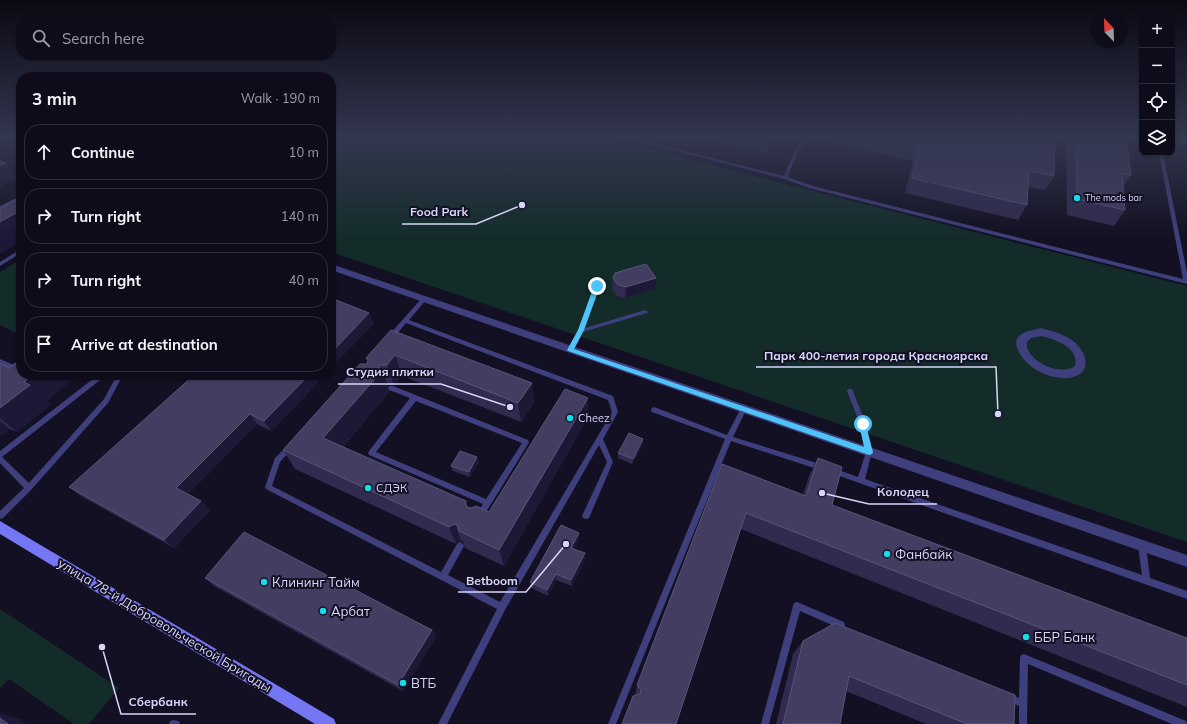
<!DOCTYPE html>
<meta charset="utf-8">
<style>
body{margin:0;font-family:Mulish,sans-serif;background:#171523;color:#f1f3f6}
.controls{position:absolute;right:12px;top:12px;display:grid;overflow:hidden;border-radius:8px;box-shadow:0 1px 3px #0004}
.controls button{width:36px;height:36px;display:grid;place-items:center;padding:0;border:0;border-bottom:1px solid #2e2c39;background:#0e0c1a;color:#f1f3f6;font:20px sans-serif}
.compass{position:absolute;left:1091px;top:12px;width:36px;height:36px;border-radius:50%;background:#0e0c1a;box-shadow:0 1px 3px #0004;rotate:337deg}
.stop{position:absolute;width:12px;height:12px;margin:-9px;border:3px solid #4fc3f7;border-radius:50%;background:#fff}
.stop.end{background:#4fc3f7;border-color:#fff;box-shadow:0 1px 4px #0008}
.list{margin:0;padding:0;list-style:none}
h2{display:flex;justify-content:space-between;align-items:center;height:52px;margin:0;padding:0 16px;font-size:17px}
h2 small{font-size:13px;font-weight:400;color:#9b9ba2}
.list li{display:grid;grid-template-columns:26px 1fr auto;gap:12px;align-items:center;box-sizing:border-box;height:56px;margin:0 8px 8px;padding:0 8px;border:1px solid #2e2c39;border-radius:16px}
.list b{display:block;font-size:15px;white-space:nowrap}
.list em{font-size:13px;font-style:normal;color:#9b9ba2}
.icon{flex:none;width:22px;height:22px;fill:none;stroke:currentColor;stroke-width:2;stroke-linecap:round;stroke-linejoin:round}
.map{position:relative;flex:none;width:1187px;height:724px;overflow:hidden}
.search{position:absolute;background:#0e0c1a;box-shadow:0 1px 3px #0004;left:16px;top:16px;width:320px;height:44px;display:flex;align-items:center;gap:10px;box-sizing:border-box;padding:0 14px;border-radius:16px;color:#9b9ba2;font-size:15px}
.panel{position:absolute;background:#0e0c1a;box-shadow:0 1px 3px #0004;left:16px;top:72px;width:320px;height:308px;border-radius:16px}
.map>svg:first-child{display:block}
.green{fill:#132c2a}
.lines{fill:none;stroke-linecap:round;stroke-linejoin:round}
.lane{fill:#3f3f7d;fill-rule:evenodd}
.street{fill:#3f3f7d;fill-rule:evenodd}
.secondary{fill:#7476f3;fill-rule:evenodd}
.wall{fill:#302b4f}
.shaded-wall{fill:#1c1835}
.building{fill:#423d61;stroke:#59557a}
.route{fill:#4fc3f7}
.poi-dot{fill:#14dce8;stroke:#121022;stroke-width:1.5}
.labels{text-anchor:middle;stroke-width:4;stroke-linejoin:round;paint-order:stroke}
.far-poi-label{font-size:9px;fill:#d8d5fb;stroke:#121022;text-anchor:start}
.poi-label{font-size:11px;fill:#d8d5fb;stroke:#121022;text-anchor:start}
.near-poi-label{font-size:13px;fill:#d8d5fb;stroke:#121022;text-anchor:start}
.near-street-label{font-size:13px;fill:#d8d5fb;stroke:#121022}
.leader{fill:none;stroke:#d8d5fb;stroke-width:1.5}
.callout-dot{fill:#d8d5fb;stroke:#121022;stroke-width:1.5}
.callout-label{font-size:12px;text-anchor:middle;font-weight:bold;fill:#d8d5fb;stroke:#121022;stroke-width:4;stroke-linejoin:round;paint-order:stroke}
</style>
<div class="map">
<svg width="1187" height="724" viewBox="0 0 1187 724">
<rect width="100%" height="100%" fill="#121022"/>
<g class="green">
<polygon points="331,137 601,137 1187,286 1187,542 331,252"/>
<polygon points="21,259 21,335 0,325 0,272"/>
<polygon points="0,609 119,688 89,724 74,724 9,679 0,688"/>
</g>
<g class="lines">
<g class="lane">
<polygon points="622,137 628,137 784,176 787,168 802,137 806,137 791,168 788,177 813,186 1183,279 1159,153 1163,153 1187,273 1187,284 809,188 784,179"/>
<polygon points="21,196 21,199 0,209 0,206"/>
<polygon points="21,249 21,253 0,266 0,262"/>
<polygon points="597,284 600,286 585,328 645,310 648,312 647,313 583,332 573,352 569,352 568,350 578,331 594,286"/>
<polygon points="424,297 426,298 427,299 426,300 409,320 613,396 618,412 603,439 613,462 589,518 586,519 583,518 582,516 607,462 599,445 505,610 447,724 438,724 497,609 266,489 265,487 275,458 288,445 290,444 292,445 293,447 292,449 280,462 272,486 441,572 457,544 460,542 463,544 464,546 463,548 448,575 500,602 612,412 608,400 406,323 393,339 389,339 388,337 389,335 422,298"/>
<polygon points="0,359 21,368 21,373 0,364"/>
<polygon points="98,375 105,375 104,377 2,457 29,483 104,399 117,375 123,375 108,403 31,490 3,518 0,519 0,511 24,488 0,463 0,451"/>
<path d="M389,386H393L528,440L529,442L528,444L483,517L480,518L477,517L476,515L483,504L369,455L368,453L369,451L410,398L389,390L388,388ZM416,401L522,443L486,499L376,452Z"/>
<polygon points="848,389 852,389 866,424 872,452 865,479 1142,575 1138,546 1139,544 1142,542 1145,544 1146,546 1150,578 1187,591 1187,599 831,473 830,471 831,469 833,468 858,477 866,452 860,424 847,391"/>
<polygon points="654,407 727,435 741,408 743,407 745,408 746,410 733,437 820,464 822,465 823,467 822,469 820,470 731,441 616,724 608,724 725,439 652,412 651,410 652,408"/>
<polygon points="797,602 844,622 845,625 844,628 841,629 800,611 769,724 761,724 793,606 794,603"/>
<polygon points="1024,654 1186,721 1187,724 1172,724 1028,664 1027,724 1019,724 1019,706 1005,700 1004,697 1005,694 1008,693 1019,698 1020,658 1021,655"/>
<polygon points="173,720 179,721 180,724 169,724 170,721"/>
</g>
<g class="street">
<polygon points="331,264 1187,555 1187,567 331,270"/>
<path d="M1041,328C1052,331 1064,334 1073,341C1090,354 1092,378 1065,378C1047,378 1027,368 1019,352C1016,347 1015,342 1018,337C1024,331 1033,330 1041,328ZM1041,336C1055,339 1080,348 1075,366C1060,377 1024,360 1027,342L1031,338Z"/>
</g>
<polygon class="secondary" points="0,521 334,719 336,724 315,724 0,534"/>
</g>
<g class="wall">
<polygon points="700,137 773,137 767,153"/>
<polygon points="833,137 1055,137 1054,176 1045,190 1028,187 1027,205 1018,220 905,193 913,161 832,141"/>
<polygon points="1066,137 1126,137 1131,175 1123,186 1125,210 1114,226 1067,215"/>
<polygon points="613,278 655,289 625,298 617,296 612,289"/>
<polygon points="391,330 532,383 534,403 521,422 402,376 394,385 388,385 387,387 389,392 343,447 466,501 468,507 489,512 588,417 504,566 465,548 463,542 461,541 456,544 295,469 283,450 367,364 368,361 366,358"/>
<polygon points="0,363 51,405 17,432 10,429 1,436 0,435"/>
<polygon points="325,375 271,431 257,424 188,494 201,501 210,510 174,548 81,496 69,487"/>
<polygon points="643,439 643,444 632,464 618,458 618,453"/>
<polygon points="477,457 479,462 470,477 453,471 451,466"/>
<polygon points="818,458 832,505 1187,638 1187,707 741,529 676,724 635,695 637,685 722,464 803,495 809,476"/>
<polygon points="579,540 574,549 585,560 572,586 556,580 548,596 531,588 530,582"/>
<polygon points="205,578 432,630 436,637 403,691 214,586"/>
<polygon points="803,641 1014,724 926,724 846,691 840,724 776,724 793,654"/>
</g>
<g class="shaded-wall">
<polygon points="770,137 773,137 767,153"/>
<polygon points="6,163 18,178 0,188 0,166"/>
<polygon points="21,210 21,241 0,254 0,222"/>
<polygon points="656,278 655,289 625,298 626,287"/>
<polygon points="369,313 374,324 331,368 331,353"/>
<polygon points="395,355 402,376 394,385 387,365"/>
<polygon points="380,365 388,385 387,387 389,392 334,457 323,438 379,369"/>
<polygon points="32,375 78,375 47,401 51,405 17,432 0,418 0,408 24,382"/>
<polygon points="309,375 325,375 271,431 264,421"/>
<polygon points="532,383 534,403 521,422 518,403"/>
<polygon points="588,398 588,417 504,566 499,550"/>
<polygon points="250,414 257,424 185,497 176,488"/>
<polygon points="0,421 10,429 1,436 0,435"/>
<polygon points="643,439 643,444 632,464 633,459"/>
<polygon points="477,457 479,462 470,477 469,472"/>
<polygon points="201,501 210,510 174,548 164,540"/>
<polygon points="455,524 461,541 456,544 449,527"/>
<polygon points="579,533 579,540 571,555 571,548"/>
<polygon points="585,553 585,560 572,586 571,580"/>
<polygon points="556,574 556,580 548,596 547,590"/>
<polygon points="432,630 436,637 403,691 398,685"/>
<polygon points="0,713 20,719 26,724 8,724 0,718"/>
</g>
<g class="building">
<polygon points="878,137 1055,137 1054,176 1029,171 1027,205 912,178 919,147"/>
<polygon points="1076,137 1126,137 1131,175 1122,174 1125,210 1077,199"/>
<polygon points="0,161 6,163 0,166"/>
<polygon points="21,197 21,210 0,222 0,209"/>
<polygon points="646,264 656,278 626,287 618,285 613,278 615,273"/>
<polygon points="331,298 369,313 331,353"/>
<polygon points="391,330 532,383 518,403 395,355 387,365 380,365 379,369 381,372 323,438 466,501 465,504 467,507 471,508 476,506 489,512 565,389 588,398 499,550 459,531 458,526 455,524 449,527 283,450 360,364 367,364 368,360 366,358"/>
<polygon points="21,359 21,375 32,375 24,382 30,385 0,408 0,363 9,368"/>
<polygon points="194,375 309,375 264,421 250,414 176,488 201,501 164,540 69,487"/>
<polygon points="629,433 643,439 633,459 618,453"/>
<polygon points="460,451 477,457 469,472 451,466"/>
<polygon points="818,458 842,467 832,505 1187,638 1187,685 746,513 676,724 622,724 633,696 640,694 641,690 637,685 722,464 806,496"/>
<polygon points="561,525 579,533 571,548 585,553 571,580 556,574 547,590 530,582"/>
<polygon points="244,532 432,630 398,685 205,578"/>
<polygon points="835,623 1015,695 1014,724 967,724 849,676 840,724 783,724 803,641"/>
<polygon points="0,718 8,724 0,724"/>
</g>
<linearGradient id="sky" x2="0" y2="1"><stop stop-color="#0a0913"/><stop offset="0.58" stop-color="#33374f"/><stop offset="1" stop-color="#33374f" stop-opacity="0"/></linearGradient>
<rect width="1187" height="238" fill="url(#sky)"/>
<polygon class="route" points="597,284 600,286 584,330 574,349 864,447 859,424 861,422 865,422 873,452 872,454 869,455 568,351 567,350 578,330 594,286"/>
<g class="poi-dot">
<circle cx="1077" cy="198" r="4"/>
<circle cx="570" cy="418" r="4"/>
<circle cx="368" cy="488" r="4"/>
<circle cx="887" cy="554" r="4"/>
<circle cx="264" cy="582" r="4"/>
<circle cx="323" cy="611" r="4"/>
<circle cx="1026" cy="637" r="4"/>
<circle cx="403" cy="683" r="4"/>
</g>
<g class="labels">
<g class="far-poi-label">
<text x="1085" y="201">The mods bar</text>
</g>
<g class="poi-label">
<text x="578" y="422">Cheez</text>
<text x="376" y="492">СДЭК</text>
</g>
<g class="near-poi-label">
<text x="895" y="559">Фанбайк</text>
<text x="272" y="587">Клининг Тайм</text>
<text x="331" y="616">Арбат</text>
<text x="1034" y="642">ББР Банк</text>
<text x="411" y="688">ВТБ</text>
</g>
<g class="near-street-label">
<text transform="translate(165 625) rotate(31)" y="5">улица 78-й Добровольческой Бригады</text>
</g>
</g>
<path class="leader" d="M522 205L476 224H402M998 414L996 367H756M510 407L441 384H338M822 493L869 504H937M566 544L526 592H458M102 647L121 714H196"/>
<g class="callout-dot">
<circle cx="522" cy="205" r="4"/>
<circle cx="998" cy="414" r="4"/>
<circle cx="510" cy="407" r="4"/>
<circle cx="822" cy="493" r="4"/>
<circle cx="566" cy="544" r="4"/>
<circle cx="102" cy="647" r="4"/>
</g>
<g class="callout-label">
<text x="439" y="216">Food Park</text>
<text x="876" y="360">Парк 400-летия города Красноярска</text>
<text x="390" y="376">Студия плитки</text>
<text x="903" y="496">Колодец</text>
<text x="492" y="585">Betboom</text>
<text x="158" y="706">Сбербанк</text>
</g>
</svg>
<div class="controls">
<button>+</button>
<button>−</button>
<button><svg class="icon" aria-label="locate" viewBox="0 0 24 24"><circle cx="12" cy="12" r="6"/><path d="M12 2v4M12 18v4M2 12h4M18 12h4"/></svg></button>
<button><svg class="icon" aria-label="layers" viewBox="0 0 24 24"><path d="M12 4l9 5-9 5-9-5zM3 14l9 5 9-5"/></svg></button>
</div>
<svg class="compass" viewBox="-18 -18 36 36"><path d="M0-13l5 13h-10z" fill="#e53935"/><path d="M0 13l5-13h-10z" fill="#9b9ba2"/></svg>
<div class="stop" style="left:863px;top:424px"></div>
<div class="stop end" style="left:597px;top:286px"></div>
<div class="search"><svg class="icon" aria-label="search" viewBox="0 0 24 24"><circle cx="10" cy="10" r="6"/><path d="M15 15l6 6"/></svg>Search here</div>
<section class="panel">
<h2>3 min<small>Walk · 190 m</small></h2>
<ul class="list">
<li><svg class="icon" aria-label="ahead" viewBox="0 0 24 24"><path d="M12 20V5M6 11l6-6 6 6"/></svg><div><b>Continue</b></div><em>10 m</em></li>
<li><svg class="icon" aria-label="right" viewBox="0 0 24 24"><path d="M7 20v-9h11M14 6l5 5-5 5"/></svg><div><b>Turn right</b></div><em>140 m</em></li>
<li><svg class="icon" aria-label="right" viewBox="0 0 24 24"><path d="M7 20v-9h11M14 6l5 5-5 5"/></svg><div><b>Turn right</b></div><em>40 m</em></li>
<li><svg class="icon" aria-label="arrive" viewBox="0 0 24 24"><path d="M6 21V4h12l-3 4 3 4H6"/></svg><div><b>Arrive at destination</b></div></li>
</ul>
</section>
</div>
